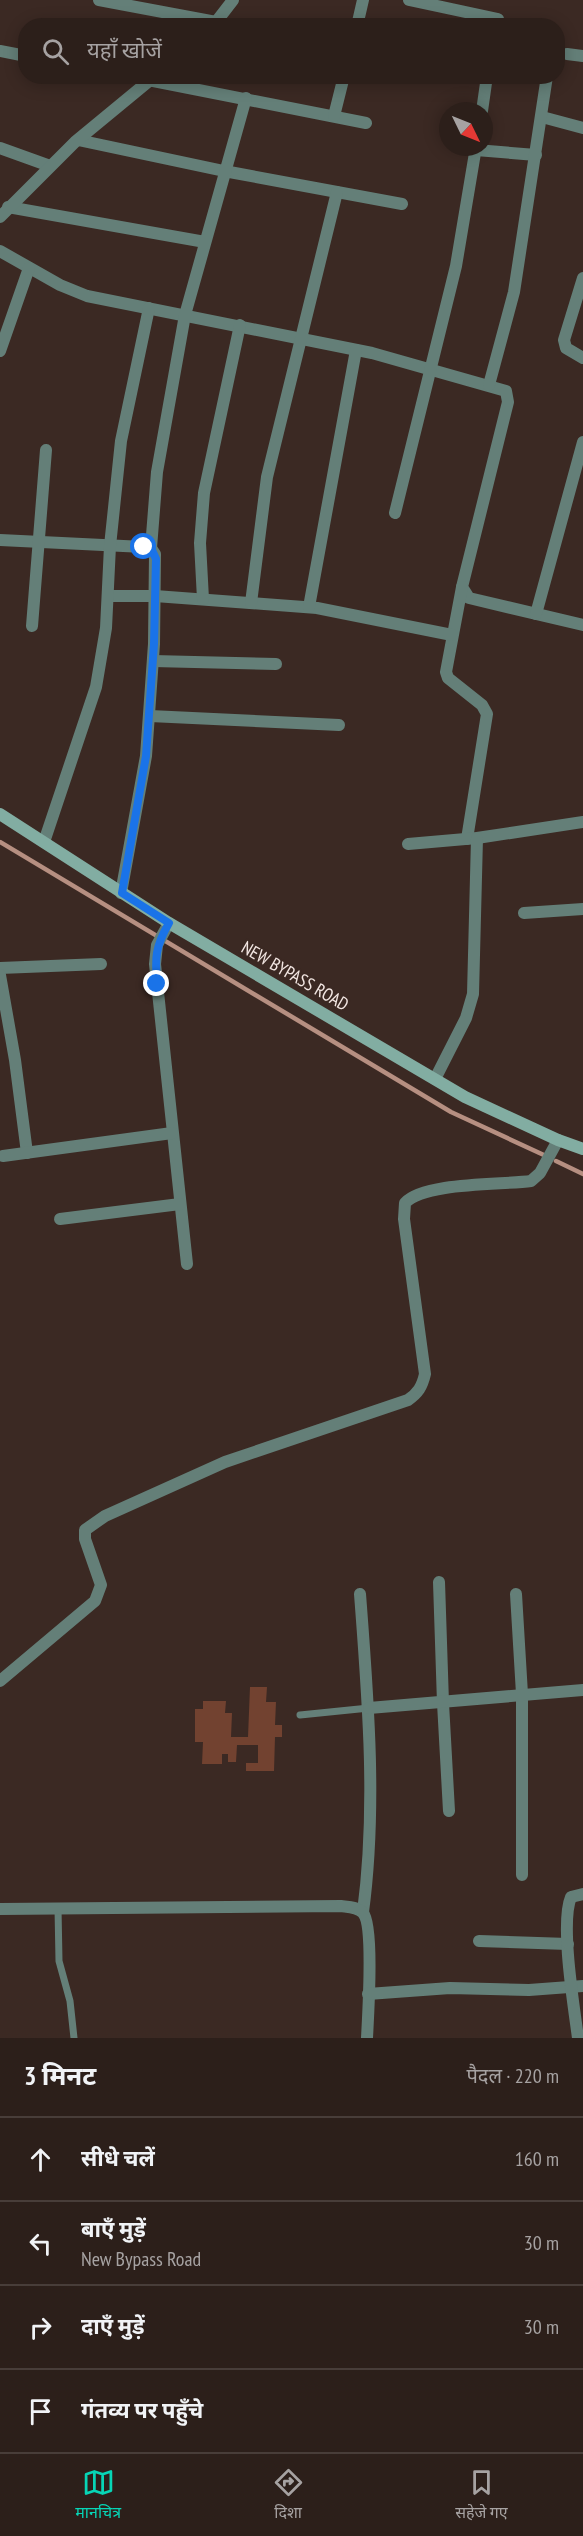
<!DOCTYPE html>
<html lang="hi">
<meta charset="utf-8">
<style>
body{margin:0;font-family:"PT Sans Narrow","Noto Sans Devanagari",sans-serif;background:#382c27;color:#f1f3f6}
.compass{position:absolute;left:439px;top:102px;width:54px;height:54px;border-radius:50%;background:#2c1f1a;box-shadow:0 3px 15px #0003;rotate:133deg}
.stop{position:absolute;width:18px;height:18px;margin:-14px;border:4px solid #1a73e8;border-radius:50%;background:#fff}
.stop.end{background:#1a73e8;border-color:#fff;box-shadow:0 2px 6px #0008}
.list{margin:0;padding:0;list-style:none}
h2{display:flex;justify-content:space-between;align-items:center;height:78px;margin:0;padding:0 24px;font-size:26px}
h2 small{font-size:20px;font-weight:400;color:#a6a2a2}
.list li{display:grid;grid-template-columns:39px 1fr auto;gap:18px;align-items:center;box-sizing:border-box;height:84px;padding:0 24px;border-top:2px solid #483d39}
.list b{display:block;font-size:22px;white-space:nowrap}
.list p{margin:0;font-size:20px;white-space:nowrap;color:#a6a2a2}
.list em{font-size:20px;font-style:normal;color:#a6a2a2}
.icon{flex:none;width:33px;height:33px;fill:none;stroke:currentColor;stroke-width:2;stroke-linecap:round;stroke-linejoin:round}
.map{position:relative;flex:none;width:583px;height:2038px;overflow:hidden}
.search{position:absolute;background:#2c1f1a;box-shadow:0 3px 15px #0003;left:18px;right:18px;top:18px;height:66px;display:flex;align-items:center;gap:15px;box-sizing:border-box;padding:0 21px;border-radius:24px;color:#a6a2a2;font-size:22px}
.sheet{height:414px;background:#2c1f1a}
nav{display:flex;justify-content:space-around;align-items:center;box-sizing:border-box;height:84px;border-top:2px solid #483d39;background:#2c1f1a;font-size:16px;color:#a6a2a2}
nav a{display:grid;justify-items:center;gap:3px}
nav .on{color:#07d5b6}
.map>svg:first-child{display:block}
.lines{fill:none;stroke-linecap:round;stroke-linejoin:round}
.stream{stroke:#b68f81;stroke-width:4.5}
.building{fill:#724230}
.service{stroke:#647f78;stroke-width:7}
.minor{stroke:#647f78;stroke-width:12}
.tertiary{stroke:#647f78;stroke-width:12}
.secondary{stroke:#82ada2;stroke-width:12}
.route{stroke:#1a73e8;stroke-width:8}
.labels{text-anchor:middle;stroke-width:4.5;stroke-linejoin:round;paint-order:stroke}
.street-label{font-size:18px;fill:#f2e6e2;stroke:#3b2923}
</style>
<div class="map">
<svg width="583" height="2038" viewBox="0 0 583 2038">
<rect width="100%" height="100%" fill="#3b2923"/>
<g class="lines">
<g class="stream">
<polyline points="0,842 451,1112 546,1156"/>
<polyline points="556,1161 583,1174"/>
</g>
</g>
<polygon class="building" points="250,1687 267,1687 266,1702 276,1702 275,1725 282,1725 282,1737 275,1737 274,1771 246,1771 246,1763 258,1763 258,1745 237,1745 236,1762 228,1762 228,1754 222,1754 222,1764 202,1764 203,1742 195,1742 195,1709 203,1709 203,1701 226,1701 225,1713 232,1713 231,1737 248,1737"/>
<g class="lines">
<g class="service">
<polyline points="300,1715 369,1708"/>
<polyline points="58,1908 59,1961 70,2001 74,2038"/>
</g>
<g class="minor">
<polyline points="99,0 216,22"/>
<polyline points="409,0 498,19"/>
<polyline points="357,26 363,0"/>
<polyline points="0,51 26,56"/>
<polyline points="567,54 583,56"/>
<polyline points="128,76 366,123"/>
<polyline points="482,111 487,76"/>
<polyline points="334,116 344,76"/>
<polyline points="542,117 583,128"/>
<polyline points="78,140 224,171 402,204"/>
<polyline points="0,148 50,166"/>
<polyline points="476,150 536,155"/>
<polyline points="8,207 205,242"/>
<polyline points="0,251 60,285 87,296 372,353 506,391 508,402 462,587 469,598 583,625"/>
<polyline points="583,278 564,340 566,348 583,358"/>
<polyline points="0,351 29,268"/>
<polyline points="489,385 514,292 547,76"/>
<polyline points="395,513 456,266 476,147"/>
<polyline points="0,540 144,547 151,548 155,554 154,644 146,756 121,893"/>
<polyline points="151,548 157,472 185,315 246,98"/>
<polyline points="462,587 446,672 448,678 482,705 487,714 467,839"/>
<polyline points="108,596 155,596 317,608 452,635"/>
<polyline points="203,599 200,543 204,493 240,325"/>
<polyline points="251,603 267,477 337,192"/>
<polyline points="309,607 356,350"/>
<polyline points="536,614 583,442"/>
<polyline points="32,626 46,450"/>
<polyline points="153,661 276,664"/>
<polyline points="150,716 339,725"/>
<polyline points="44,842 96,687 106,628 110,546 121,441 149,308"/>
<polyline points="408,844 477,838 583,822"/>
<polyline points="524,913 583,909"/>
<polyline points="169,923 157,945 155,964 187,1264"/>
<polyline points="0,968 101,964"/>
<polyline points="0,975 15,1060 27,1153"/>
<polyline points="435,1079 466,1018 473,994 477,838"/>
<polyline points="3,1156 172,1133"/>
<polyline points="60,1219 180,1204"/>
<polyline points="439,1582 443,1703 449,1811"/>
<path d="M360,1594C368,1699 377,1807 363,1912"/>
<polyline points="516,1594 522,1694 522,1875"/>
<path d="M0,1681L95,1601L101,1585L85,1539V1530L105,1516L225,1462L408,1400C418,1393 422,1387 425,1374L404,1219L405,1203C424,1182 502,1185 531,1181L540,1173L558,1140"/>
<polyline points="369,1708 583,1690"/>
<path d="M0,1909L341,1906C348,1907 358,1907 363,1913C374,1925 368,2017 367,2038"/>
<polyline points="479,1941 568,1944"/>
<polyline points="368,1994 450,1988 529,1990 583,1986"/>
<path d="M578,2038C574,2007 560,1923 571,1897L583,1894"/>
</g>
<g class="tertiary">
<polyline points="213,26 233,0"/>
<polyline points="0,217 75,142 155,76"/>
</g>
<polyline class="secondary" points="0,814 169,923 465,1097 558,1140 583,1149"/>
</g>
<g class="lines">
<path class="route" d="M144,547L151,548L156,559L154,644L146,756L122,893L169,923C155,947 155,958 157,984"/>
</g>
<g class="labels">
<g class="street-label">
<text transform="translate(295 976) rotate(30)" y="6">NEW BYPASS ROAD</text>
</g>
</g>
</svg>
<svg class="compass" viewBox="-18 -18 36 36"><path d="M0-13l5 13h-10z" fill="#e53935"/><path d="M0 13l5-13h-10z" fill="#a6a2a2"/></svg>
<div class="stop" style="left:144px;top:547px"></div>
<div class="stop end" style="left:157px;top:984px"></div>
<div class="search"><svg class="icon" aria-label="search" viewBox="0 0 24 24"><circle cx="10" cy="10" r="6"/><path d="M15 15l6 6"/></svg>यहाँ खोजें</div>
</div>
<section class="sheet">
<h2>3 मिनट<small>पैदल · 220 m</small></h2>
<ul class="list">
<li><svg class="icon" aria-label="ahead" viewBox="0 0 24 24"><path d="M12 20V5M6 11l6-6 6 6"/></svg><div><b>सीधे चलें</b></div><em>160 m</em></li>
<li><svg class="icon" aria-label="left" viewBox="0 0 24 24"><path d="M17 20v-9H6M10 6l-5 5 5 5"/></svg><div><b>बाएँ मुड़ें</b><p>New Bypass Road</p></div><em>30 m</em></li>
<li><svg class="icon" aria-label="right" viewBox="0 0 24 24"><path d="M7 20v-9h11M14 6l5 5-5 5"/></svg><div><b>दाएँ मुड़ें</b></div><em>30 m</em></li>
<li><svg class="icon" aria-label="arrive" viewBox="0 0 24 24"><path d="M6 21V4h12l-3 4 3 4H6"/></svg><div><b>गंतव्य पर पहुँचे</b></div></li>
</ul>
</section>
<nav>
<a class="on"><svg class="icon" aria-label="map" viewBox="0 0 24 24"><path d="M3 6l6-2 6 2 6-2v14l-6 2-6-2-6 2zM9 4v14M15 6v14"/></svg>मानचित्र</a>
<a><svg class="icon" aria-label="directions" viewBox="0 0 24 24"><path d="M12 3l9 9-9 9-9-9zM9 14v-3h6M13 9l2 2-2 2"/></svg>दिशा</a>
<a><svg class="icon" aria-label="saved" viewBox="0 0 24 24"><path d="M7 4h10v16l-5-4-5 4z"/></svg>सहेजे गए</a>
</nav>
